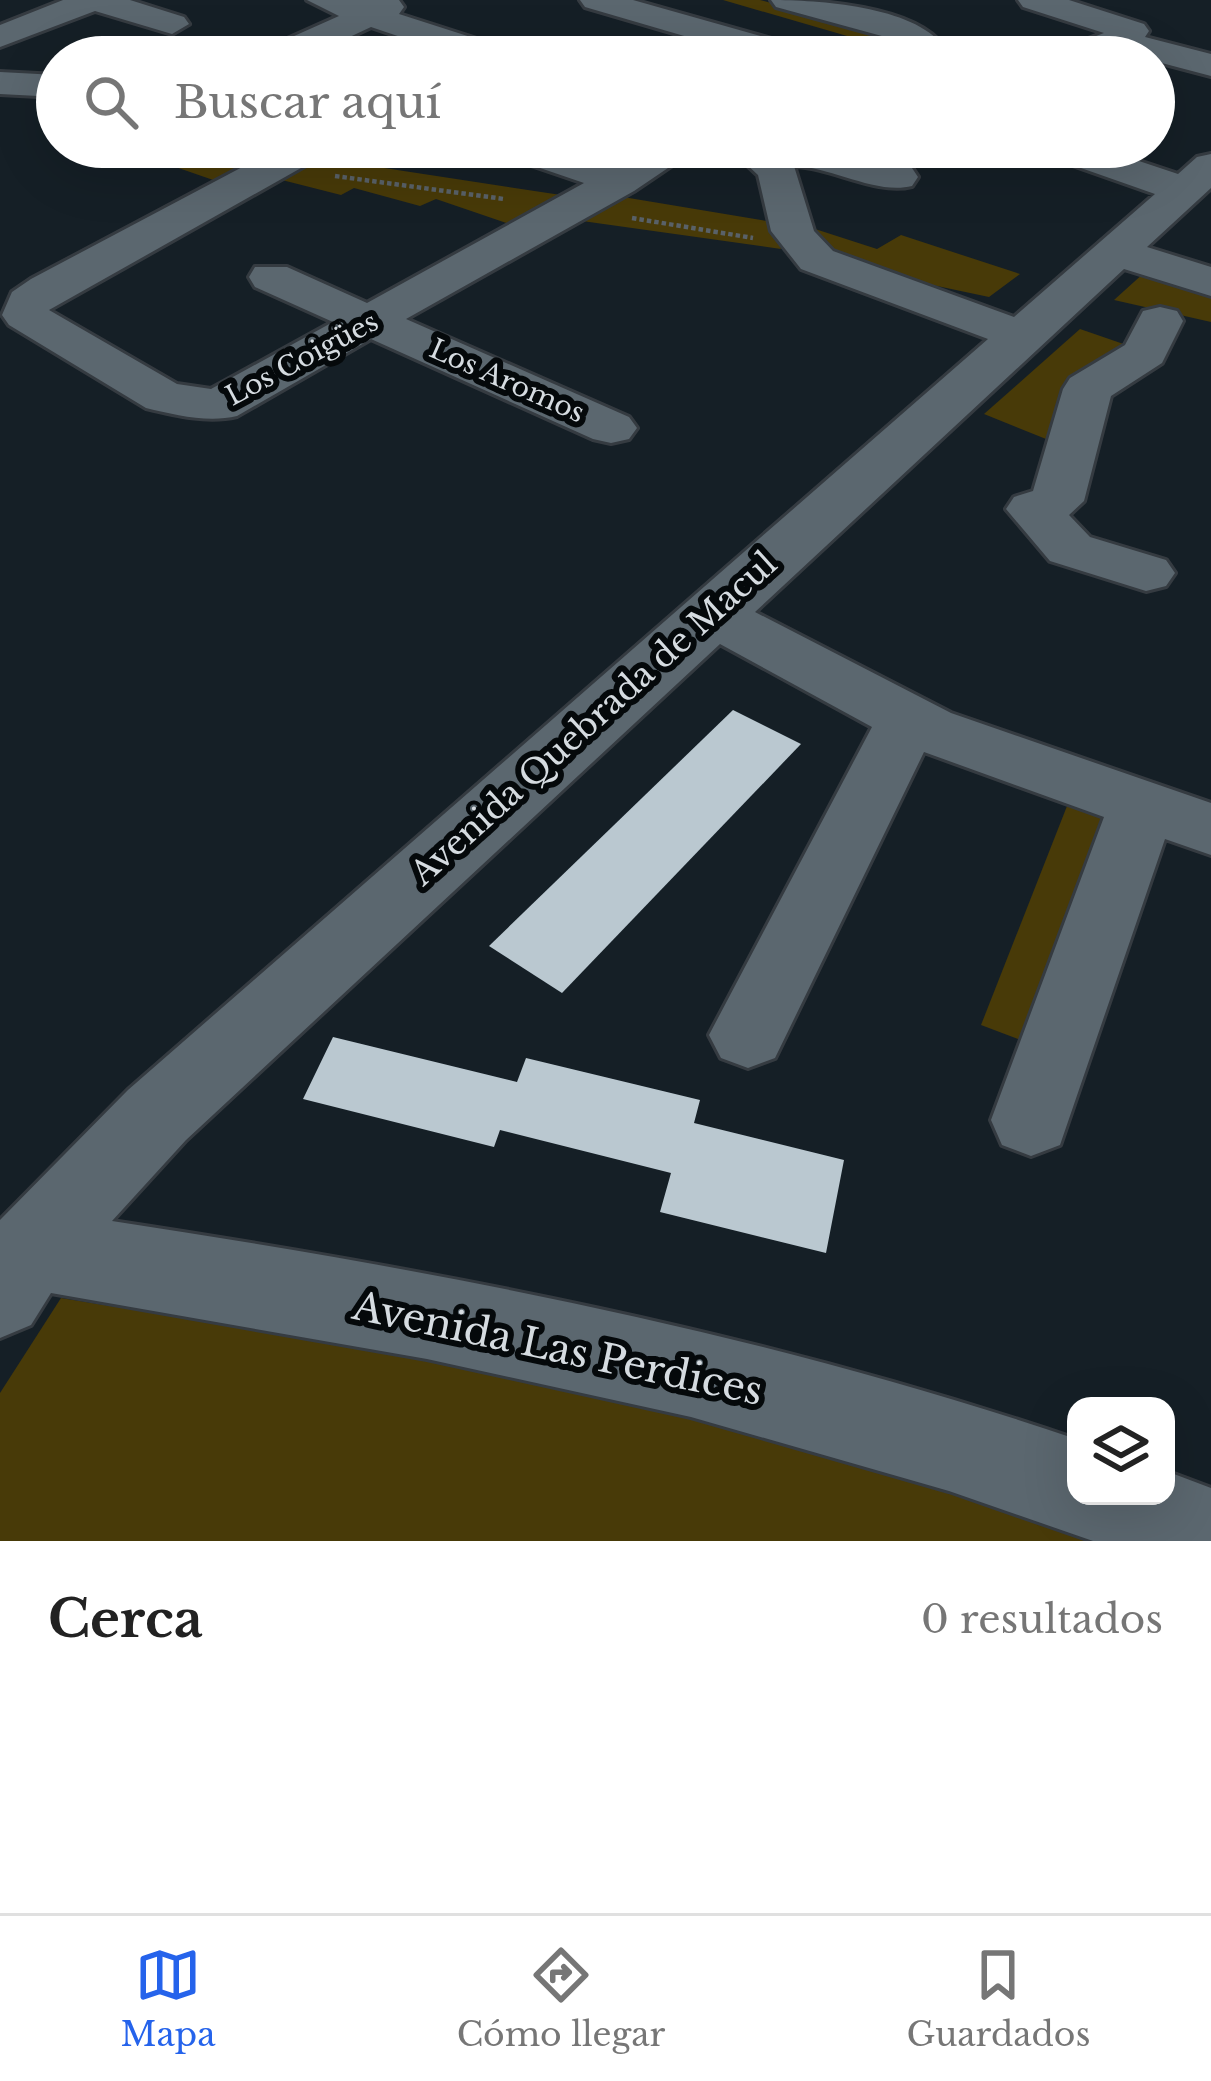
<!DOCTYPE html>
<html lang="es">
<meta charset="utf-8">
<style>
body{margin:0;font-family:"Libre Baskerville",serif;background:#f6f6f6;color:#222}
.controls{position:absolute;right:36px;bottom:36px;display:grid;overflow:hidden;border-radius:24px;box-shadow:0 12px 48px #0002}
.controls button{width:108px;height:108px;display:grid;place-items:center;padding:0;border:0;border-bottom:3px solid #e0e0e0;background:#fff;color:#222;font:60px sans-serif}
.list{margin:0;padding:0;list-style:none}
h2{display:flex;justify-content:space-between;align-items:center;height:156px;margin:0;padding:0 48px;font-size:51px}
h2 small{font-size:39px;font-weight:400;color:#767676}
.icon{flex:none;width:66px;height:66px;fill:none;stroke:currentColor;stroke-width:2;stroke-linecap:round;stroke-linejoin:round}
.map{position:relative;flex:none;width:1211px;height:1541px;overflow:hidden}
.search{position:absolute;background:#fff;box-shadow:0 12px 48px #0002;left:36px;right:36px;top:36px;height:132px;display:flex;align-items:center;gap:30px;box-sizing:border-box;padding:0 42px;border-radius:66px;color:#767676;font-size:45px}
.sheet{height:372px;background:#fff}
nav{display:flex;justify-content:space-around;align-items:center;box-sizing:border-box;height:168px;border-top:3px solid #e0e0e0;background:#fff;font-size:33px;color:#767676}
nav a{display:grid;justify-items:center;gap:6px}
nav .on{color:#2563eb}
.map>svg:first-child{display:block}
.green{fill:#483a08}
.building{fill:#bac8d0}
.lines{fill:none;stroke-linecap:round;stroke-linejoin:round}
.minor-casing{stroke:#353b41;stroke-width:6}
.path{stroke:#596168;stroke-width:4.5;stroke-dasharray:4.5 3;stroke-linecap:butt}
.minor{fill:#5b676f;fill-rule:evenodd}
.labels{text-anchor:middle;stroke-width:12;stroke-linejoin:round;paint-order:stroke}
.far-street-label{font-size:27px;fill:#d5dbe0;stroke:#05090b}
.street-label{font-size:33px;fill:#d5dbe0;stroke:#05090b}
.near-street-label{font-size:39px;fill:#d5dbe0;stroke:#05090b}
</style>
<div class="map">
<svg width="1211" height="1541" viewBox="0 0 1211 1541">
<rect width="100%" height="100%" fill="#151f26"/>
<g class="green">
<polygon points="723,0 760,0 896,36 854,57 825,57 854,38"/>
<polygon points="196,147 253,147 274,154 219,182 164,163"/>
<polygon points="319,158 561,195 512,225 436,199 420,206 354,188 341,195 278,179"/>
<polygon points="617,196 773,222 781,249 575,220"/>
<polygon points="812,228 877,249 901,235 1020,274 989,297 852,268"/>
<polygon points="1145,272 1211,295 1211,322 1114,300"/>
<polygon points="1080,329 1138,349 1061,445 984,414"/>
<polygon points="1069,801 1102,812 1110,828 1031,1044 981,1025"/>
<path d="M61,1298C411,1354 763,1414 1095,1541H0V1393Z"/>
</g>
<g class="building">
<polygon points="733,710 801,744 562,993 489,946"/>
<polygon points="333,1037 517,1082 526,1058 700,1100 694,1123 844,1160 826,1253 660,1212 671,1173 500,1130 494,1147 303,1099"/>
</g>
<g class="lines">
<g class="minor-casing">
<g id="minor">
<polygon points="63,0 130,0 184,17 189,24 172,34 95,11 0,47 0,25"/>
<polygon points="307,0 399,0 404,7 399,14 508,49 513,57 460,57 371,27 307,57 260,57 265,49 339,16"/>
<polygon points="580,0 633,0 807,49 812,57 756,57 585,7"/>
<path d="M771,0C817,0 914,6 943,46L937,53H913L900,41L776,7Z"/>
<polygon points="1018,0 1069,0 1144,24 1149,31 1145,37 1211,54 1211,76 1120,52 1057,57 1062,49 1104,33 1023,7"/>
<polygon points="0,72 57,75 57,97 0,94"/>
<path d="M280,147H330L324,155L49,310L177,384L211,389L333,322L255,287L249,277L255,267H287L367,303L584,183L502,155L496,147H555L614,167L650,147H699L634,191L406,319L629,417L637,428L629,439L611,443L593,439L371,339L237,416C208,423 175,415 146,408L9,325L2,315L12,292L31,279Z"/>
<path d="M728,147H844L912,168L918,177L912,186C876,195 832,167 794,166L814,231L833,251L1014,317L1155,194L1044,155L1038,147H1097L1178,174L1197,157L1211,154V188L1147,247L1211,267V296L1124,269L755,612L951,713L1211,803V855L1165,839L1060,1145L1031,1156L1002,1145L991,1120L1104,817L924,752L775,1058L748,1068L721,1058L709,1035L872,727L720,644L186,1140L112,1221C440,1271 761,1332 1076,1439V1496H1166V1471L1211,1488V1541H1093L949,1491L691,1417L427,1359L51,1293L31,1325L0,1338V1220L128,1090L988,339L801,269L771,231L758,175Z"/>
<polygon points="1160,307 1177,311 1183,321 1162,363 1111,396 1084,501 1069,515 1090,537 1166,560 1175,573 1166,586 1146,591 1050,561 1006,509 1014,497 1033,491 1063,389 1070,378 1125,345 1143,311"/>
</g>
</g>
<g class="path">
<polyline points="335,176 504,199"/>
<polyline points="632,218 753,238"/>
</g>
<use href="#minor" class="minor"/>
</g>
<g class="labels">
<g class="far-street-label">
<text transform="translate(302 359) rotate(-28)" y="9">Los Coigües</text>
<text transform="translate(507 381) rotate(24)" y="9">Los Aromos</text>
</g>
<g class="street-label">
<text transform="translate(593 718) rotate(-42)" y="12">Avenida Quebrada de Macul</text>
</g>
<g class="near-street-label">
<text transform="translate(558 1348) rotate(12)" y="14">Avenida Las Perdices</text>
</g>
</g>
</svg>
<div class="controls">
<button><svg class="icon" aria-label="layers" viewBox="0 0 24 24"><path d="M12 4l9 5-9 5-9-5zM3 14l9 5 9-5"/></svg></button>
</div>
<div class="search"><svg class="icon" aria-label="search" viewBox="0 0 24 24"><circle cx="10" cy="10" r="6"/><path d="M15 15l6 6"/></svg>Buscar aquí</div>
</div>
<section class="sheet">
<h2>Cerca<small>0 resultados</small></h2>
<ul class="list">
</ul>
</section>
<nav>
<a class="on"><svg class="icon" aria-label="map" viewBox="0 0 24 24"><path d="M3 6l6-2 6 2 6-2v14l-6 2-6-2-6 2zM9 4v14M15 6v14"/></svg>Mapa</a>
<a><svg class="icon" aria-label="directions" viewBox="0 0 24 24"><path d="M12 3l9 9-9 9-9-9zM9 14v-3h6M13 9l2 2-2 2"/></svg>Cómo llegar</a>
<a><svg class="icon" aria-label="saved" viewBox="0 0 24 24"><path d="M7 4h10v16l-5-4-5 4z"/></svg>Guardados</a>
</nav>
